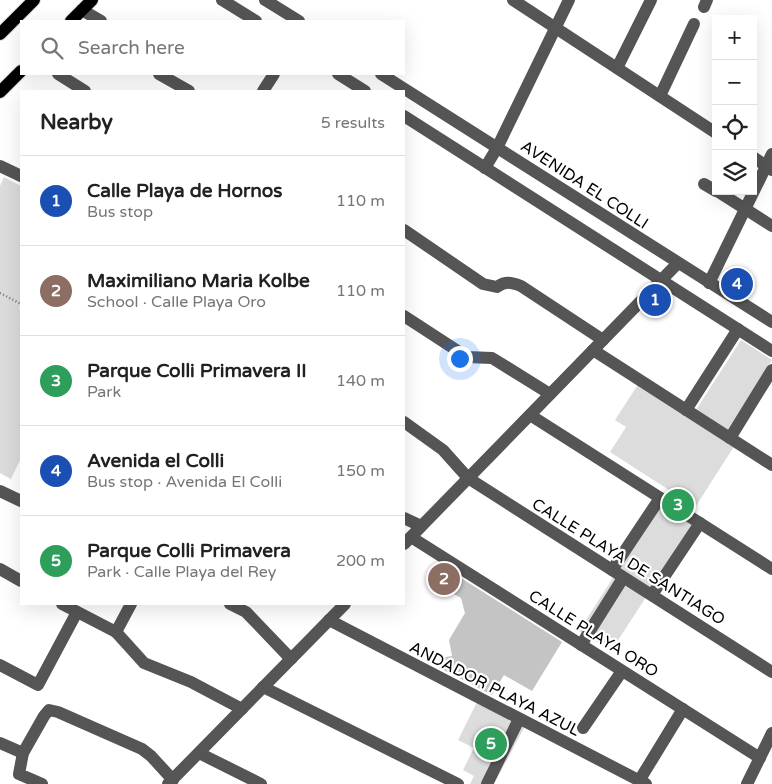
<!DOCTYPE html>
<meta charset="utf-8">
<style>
body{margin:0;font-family:"Varela Round",sans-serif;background:#f6f6f6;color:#222}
.controls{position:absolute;right:15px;top:15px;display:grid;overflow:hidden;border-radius:0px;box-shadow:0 5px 20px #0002}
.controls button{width:45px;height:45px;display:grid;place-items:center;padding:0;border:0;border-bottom:1px solid #e0e0e0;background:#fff;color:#222;font:25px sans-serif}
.you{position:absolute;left:459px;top:358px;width:18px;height:18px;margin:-12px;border:4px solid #fff;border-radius:50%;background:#1a73e8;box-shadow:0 0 0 8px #1a73e833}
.badge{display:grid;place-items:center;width:32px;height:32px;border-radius:50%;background:#db2777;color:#fff;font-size:16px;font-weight:700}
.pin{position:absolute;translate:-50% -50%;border:2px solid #fff;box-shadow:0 1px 5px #0006}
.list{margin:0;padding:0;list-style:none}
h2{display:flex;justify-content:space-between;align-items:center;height:65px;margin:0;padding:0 20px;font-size:21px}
h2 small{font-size:16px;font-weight:400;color:#767676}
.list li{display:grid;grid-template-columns:32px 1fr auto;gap:15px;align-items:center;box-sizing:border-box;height:90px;padding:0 20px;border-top:1px solid #e0e0e0}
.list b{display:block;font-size:19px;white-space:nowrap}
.list p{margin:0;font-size:16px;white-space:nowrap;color:#767676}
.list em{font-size:16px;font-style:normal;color:#767676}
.icon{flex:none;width:28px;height:28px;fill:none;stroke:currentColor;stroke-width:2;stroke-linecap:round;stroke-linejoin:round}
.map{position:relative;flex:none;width:772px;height:784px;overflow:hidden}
.search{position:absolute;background:#fff;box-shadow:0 5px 20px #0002;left:20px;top:20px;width:385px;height:55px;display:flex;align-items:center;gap:12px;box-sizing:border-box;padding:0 18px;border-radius:0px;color:#767676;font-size:19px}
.panel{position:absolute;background:#fff;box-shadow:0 5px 20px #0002;left:20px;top:90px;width:385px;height:515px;border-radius:0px}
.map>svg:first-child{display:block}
.green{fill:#dcdcdc}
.building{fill:#c4c4c4}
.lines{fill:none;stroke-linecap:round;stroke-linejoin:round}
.major-casing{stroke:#dbdbdb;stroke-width:14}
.path{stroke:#777;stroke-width:2.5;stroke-dasharray:1 2.5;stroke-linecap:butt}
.minor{stroke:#555;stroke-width:12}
.major{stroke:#000;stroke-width:12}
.labels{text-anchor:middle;stroke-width:4.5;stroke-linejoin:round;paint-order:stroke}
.street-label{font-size:16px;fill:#000;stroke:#fff}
</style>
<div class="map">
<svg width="772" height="784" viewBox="0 0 772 784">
<rect width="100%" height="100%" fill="#fff"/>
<g class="green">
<polygon points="4,177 21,186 21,303 19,309 21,311 21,458 11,479 0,473 0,186"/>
<polygon points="741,340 772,360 723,437 735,445 687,520 693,525 611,651 579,631 669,490 610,452 626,427 615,420 639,383 692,416"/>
<polygon points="477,702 525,726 494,784 470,784 474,776 463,770 474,748 458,740"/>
</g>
<polygon class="building" points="461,578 562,642 532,691 504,675 492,695 436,666 440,658 452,656 449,640 465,613 461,598 452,593"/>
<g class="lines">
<g class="major-casing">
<g id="major">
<polyline points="71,21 92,0"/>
<polyline points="0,34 34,0"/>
<polyline points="0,92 21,71"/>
</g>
</g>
<polyline class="path" points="0,293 21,304"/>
<g class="minor">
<polyline points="222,0 256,21"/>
<polyline points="265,0 299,21"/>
<polyline points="513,0 716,133"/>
<polyline points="704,7 707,0"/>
<polyline points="82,10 101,21"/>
<polyline points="617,68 651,0"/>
<polyline points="58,74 85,91"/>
<polyline points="159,74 189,91"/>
<polyline points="338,74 365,91"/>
<polyline points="381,74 772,322"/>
<polyline points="263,91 274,74"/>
<polyline points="660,96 694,24"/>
<polyline points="404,116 772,351"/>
<polyline points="753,157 772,170"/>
<polyline points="0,166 21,176"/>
<polyline points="485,168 497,148 569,0"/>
<polyline points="704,184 716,191"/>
<polyline points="717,191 772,226"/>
<path d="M404,230L483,284L497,287C505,281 511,282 521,286L603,340"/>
<polyline points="709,283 772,154"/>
<polyline points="404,316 467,357 492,358 550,394"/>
<polyline points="593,350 772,465"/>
<polyline points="686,410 738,329"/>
<polyline points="530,415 772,569"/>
<polyline points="404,422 443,450 468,478 772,672"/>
<polyline points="730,438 772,370"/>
<polyline points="0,491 21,501"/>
<polyline points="404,518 421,526"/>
<polyline points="411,537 760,758"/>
<polyline points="404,544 678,263"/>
<polyline points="0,569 21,581"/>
<polyline points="612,570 660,498"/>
<polyline points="652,595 700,523"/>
<polyline points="62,604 116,632 144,663 191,682 242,709"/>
<polyline points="230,604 246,612 291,659"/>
<polyline points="329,620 646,784"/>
<polyline points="116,632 131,604"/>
<polyline points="581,645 623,578"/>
<polyline points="0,665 38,685 77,612"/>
<polyline points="263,687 458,784"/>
<polyline points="583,728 622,671"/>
<polyline points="0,743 23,753"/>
<polyline points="199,753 261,784"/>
<polyline points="639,781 683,709"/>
<polyline points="42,784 19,774 23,753 44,716 49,710 58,712 142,749 151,756 173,780"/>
<polyline points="168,784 345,604"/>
<polyline points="487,784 519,719"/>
<polyline points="747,784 772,733"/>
</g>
<use href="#major" class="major"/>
</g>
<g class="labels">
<g class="street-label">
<text transform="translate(585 184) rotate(33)" y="6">AVENIDA EL COLLI</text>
<text transform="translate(629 561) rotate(32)" y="6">CALLE PLAYA DE SANTIAGO</text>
<text transform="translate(594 633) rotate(32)" y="6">CALLE PLAYA ORO</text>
<text transform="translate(495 688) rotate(27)" y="6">ANDADOR PLAYA AZUL</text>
</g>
</g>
</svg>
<div class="controls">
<button>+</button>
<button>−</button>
<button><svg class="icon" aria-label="locate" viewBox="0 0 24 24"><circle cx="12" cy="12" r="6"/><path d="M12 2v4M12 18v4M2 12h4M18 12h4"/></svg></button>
<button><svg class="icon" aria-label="layers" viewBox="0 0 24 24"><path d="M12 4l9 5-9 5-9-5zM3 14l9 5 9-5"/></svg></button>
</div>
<div class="you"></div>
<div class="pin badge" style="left:655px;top:300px;background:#1a4fb4">1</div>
<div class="pin badge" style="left:444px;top:579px;background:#8d6e63">2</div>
<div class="pin badge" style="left:678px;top:505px;background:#2e9e5b">3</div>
<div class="pin badge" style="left:737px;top:284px;background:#1a4fb4">4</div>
<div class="pin badge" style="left:491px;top:744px;background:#2e9e5b">5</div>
<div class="search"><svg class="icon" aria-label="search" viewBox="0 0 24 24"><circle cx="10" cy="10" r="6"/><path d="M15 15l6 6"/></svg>Search here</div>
<section class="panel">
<h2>Nearby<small>5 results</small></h2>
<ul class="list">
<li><span class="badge" style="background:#1a4fb4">1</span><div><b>Calle Playa de Hornos</b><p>Bus stop</p></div><em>110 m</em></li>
<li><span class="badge" style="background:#8d6e63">2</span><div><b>Maximiliano Maria Kolbe</b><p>School · Calle Playa Oro</p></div><em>110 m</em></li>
<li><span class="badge" style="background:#2e9e5b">3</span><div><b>Parque Colli Primavera II</b><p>Park</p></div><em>140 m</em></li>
<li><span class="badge" style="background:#1a4fb4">4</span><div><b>Avenida el Colli</b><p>Bus stop · Avenida El Colli</p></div><em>150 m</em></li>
<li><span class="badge" style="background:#2e9e5b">5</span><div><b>Parque Colli Primavera</b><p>Park · Calle Playa del Rey</p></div><em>200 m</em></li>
</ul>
</section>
</div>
